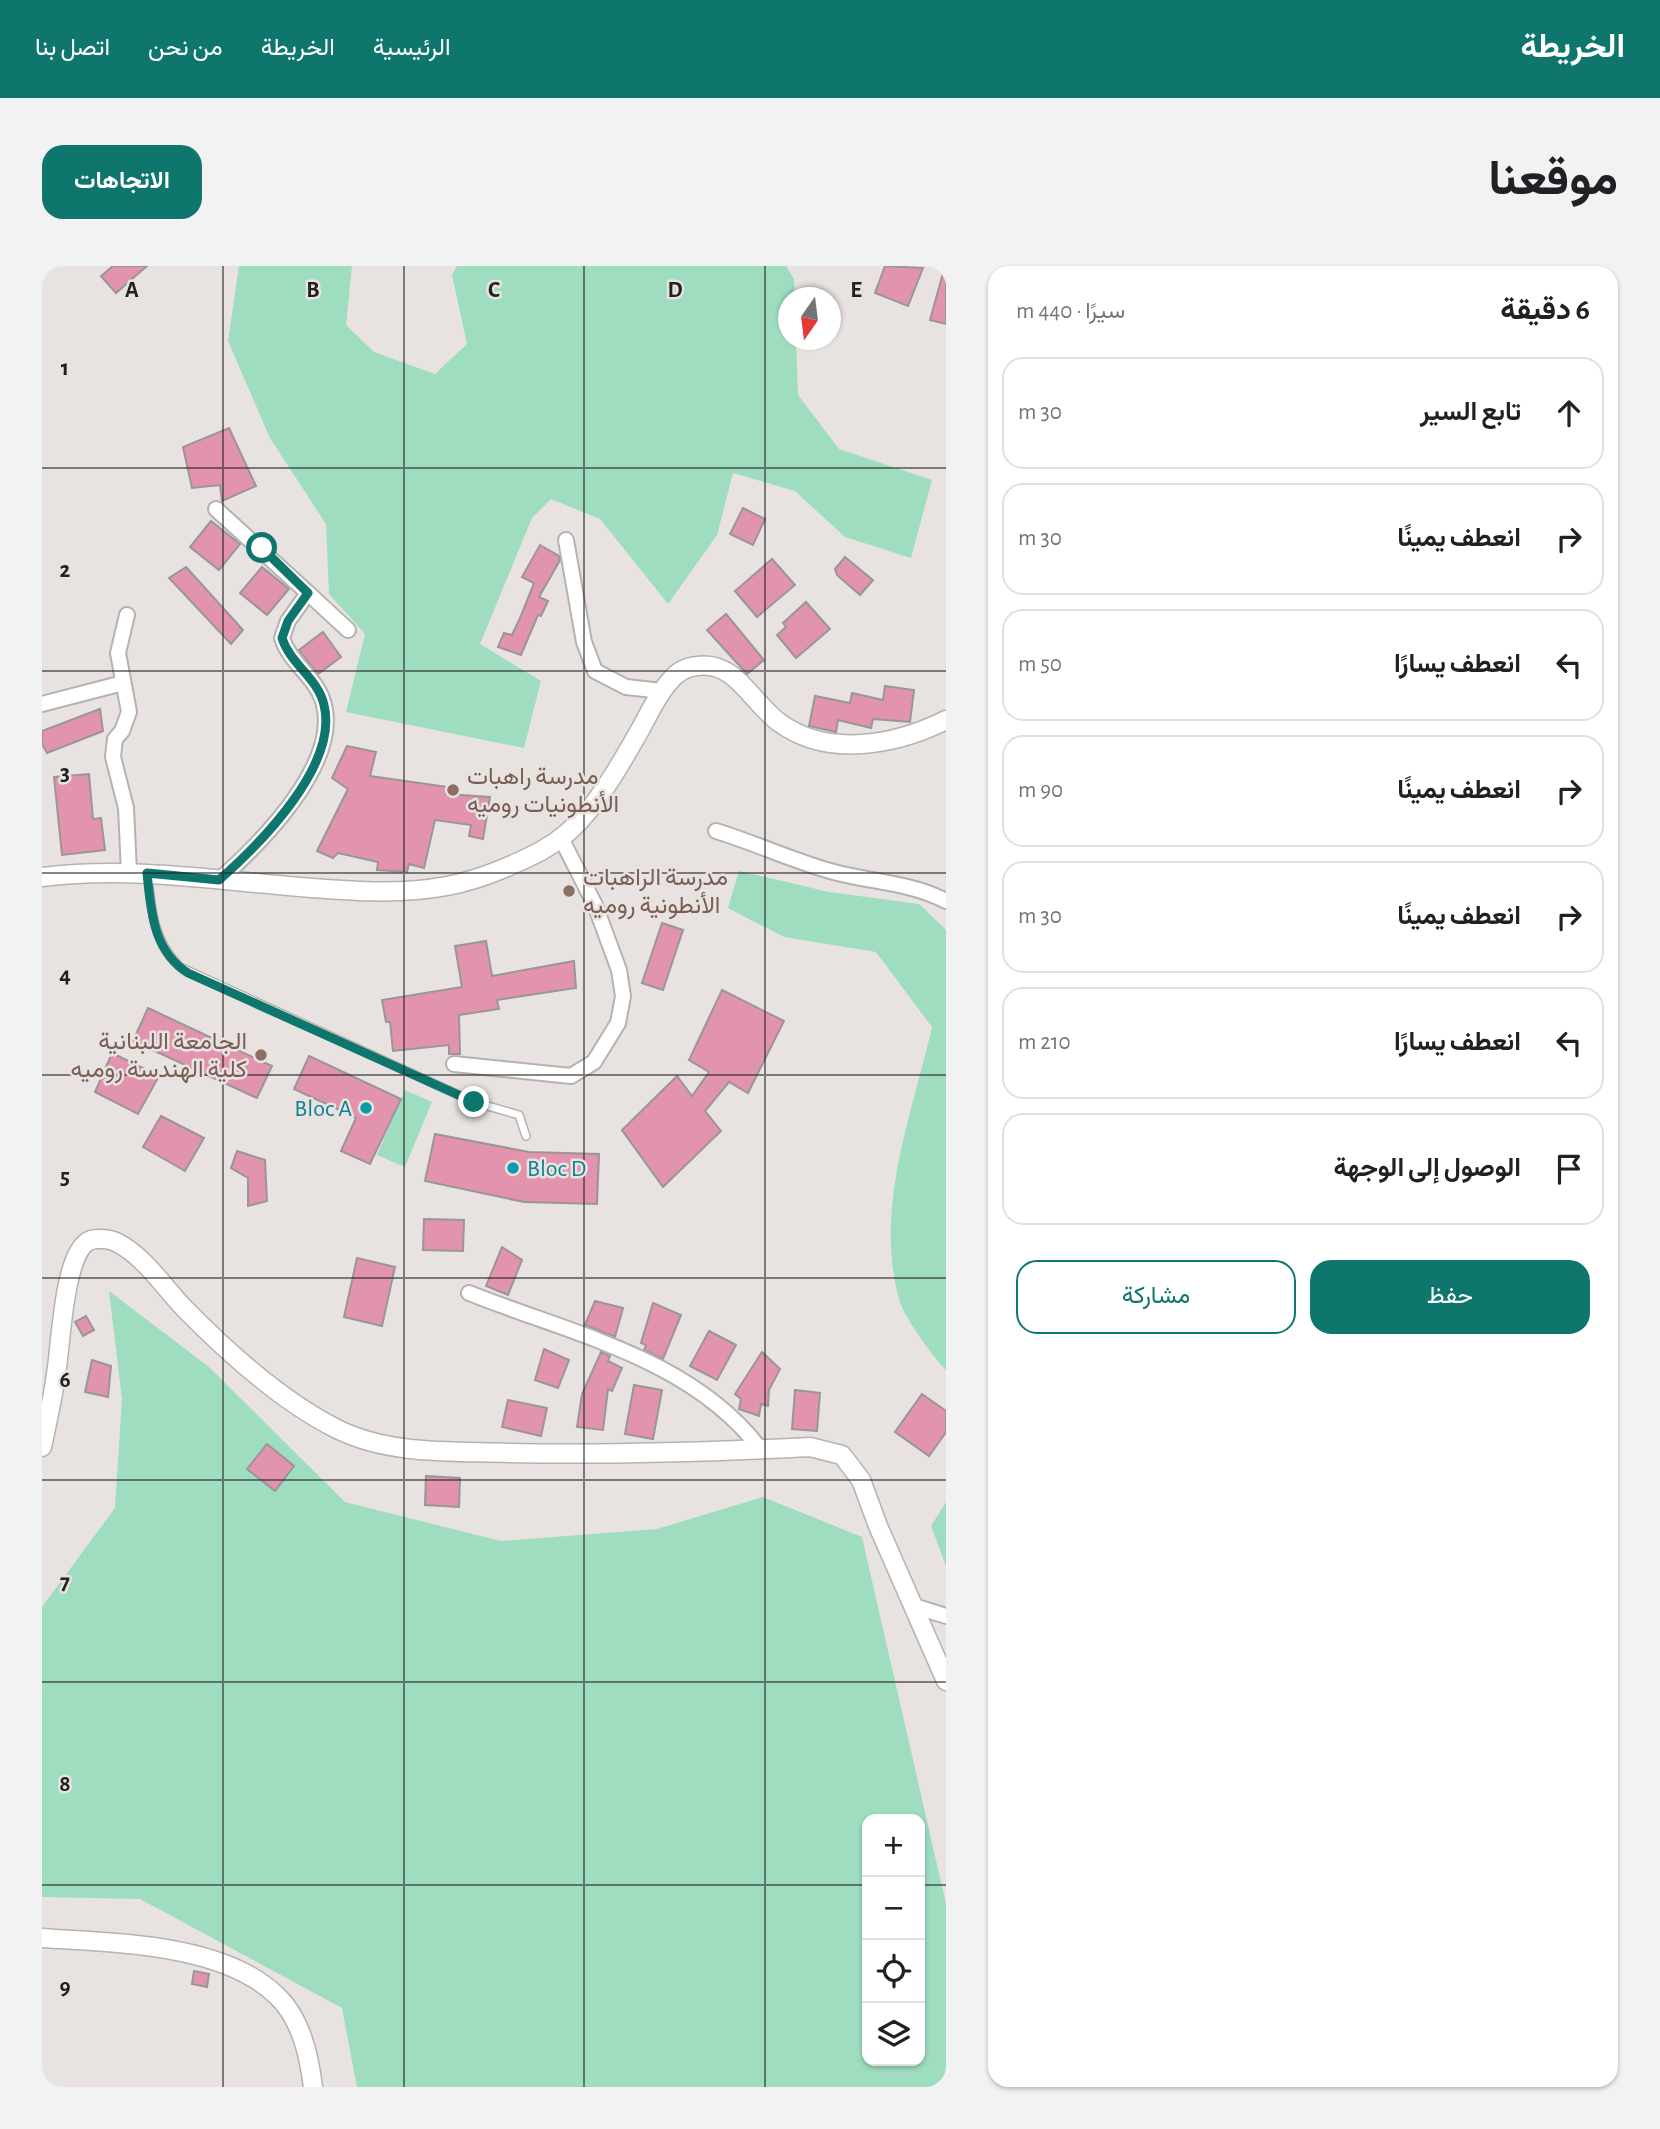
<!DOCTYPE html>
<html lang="ar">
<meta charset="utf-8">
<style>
body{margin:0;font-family:"Alegreya Sans",Vazirmatn,sans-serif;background:#f2f2f2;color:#202124;direction:rtl}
.controls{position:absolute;right:21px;bottom:21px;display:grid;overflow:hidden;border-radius:14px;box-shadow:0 2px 5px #0004}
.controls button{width:63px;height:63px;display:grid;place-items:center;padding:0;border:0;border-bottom:2px solid #e0e0e0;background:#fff;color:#202124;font:35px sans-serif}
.compass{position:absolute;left:736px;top:21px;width:63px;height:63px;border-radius:50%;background:#fff;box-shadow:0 2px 5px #0004;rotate:194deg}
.stop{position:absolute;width:21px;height:21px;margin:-16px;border:5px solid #0f766e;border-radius:50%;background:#fff}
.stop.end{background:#0f766e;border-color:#fff;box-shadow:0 2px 7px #0008}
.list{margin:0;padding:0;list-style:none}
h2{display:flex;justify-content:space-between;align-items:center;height:91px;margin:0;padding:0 28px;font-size:30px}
h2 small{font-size:23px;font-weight:400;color:#757577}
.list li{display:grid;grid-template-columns:46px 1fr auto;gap:21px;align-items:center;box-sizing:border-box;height:112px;margin:0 14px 14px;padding:0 14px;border:2px solid #e0e0e0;border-radius:21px}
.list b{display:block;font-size:26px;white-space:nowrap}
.list em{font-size:23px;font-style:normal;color:#757577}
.actions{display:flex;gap:14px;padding:21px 28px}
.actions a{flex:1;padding:16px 0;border:2px solid #0f766e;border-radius:21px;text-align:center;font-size:24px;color:#0f766e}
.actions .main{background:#0f766e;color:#fff}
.icon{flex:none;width:38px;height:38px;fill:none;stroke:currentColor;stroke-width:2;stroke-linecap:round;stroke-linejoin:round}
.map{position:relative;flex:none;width:904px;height:1821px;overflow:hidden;direction:ltr;border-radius:21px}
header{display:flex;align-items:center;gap:42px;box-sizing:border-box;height:98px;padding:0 35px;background:#0f766e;color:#fff}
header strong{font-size:33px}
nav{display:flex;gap:38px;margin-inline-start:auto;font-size:24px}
.intro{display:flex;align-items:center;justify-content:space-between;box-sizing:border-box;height:168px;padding:0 42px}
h1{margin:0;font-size:49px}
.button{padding:18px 32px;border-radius:21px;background:#0f766e;color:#fff;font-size:24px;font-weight:700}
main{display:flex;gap:42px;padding:0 42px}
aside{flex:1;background:#fff;border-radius:21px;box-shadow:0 2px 5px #0004}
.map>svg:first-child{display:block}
.green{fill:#9eddbf;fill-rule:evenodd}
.building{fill:#e293ae;stroke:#9a9697;stroke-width:2}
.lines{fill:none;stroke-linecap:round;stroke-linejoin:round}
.service-casing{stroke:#b6b2b0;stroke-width:10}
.minor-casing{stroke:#b6b2b0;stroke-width:18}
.tertiary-casing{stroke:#b6b2b0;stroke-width:21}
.service{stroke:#fff;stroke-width:7}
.minor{stroke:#fff;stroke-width:14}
.tertiary{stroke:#fff;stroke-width:18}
.route{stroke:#0f766e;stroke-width:9}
.grid{fill:none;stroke:#222120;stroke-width:2;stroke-opacity:0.55}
.education-dot{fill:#8d6e63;stroke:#e8e3e1;stroke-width:2.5}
.culture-dot{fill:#0f9aa8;stroke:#e8e3e1;stroke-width:2.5}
.labels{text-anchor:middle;stroke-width:5;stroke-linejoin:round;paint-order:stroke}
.education-label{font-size:24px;fill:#785e54;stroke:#e8e3e1;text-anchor:start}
.culture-label{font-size:24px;fill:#0d838f;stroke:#e8e3e1;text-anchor:end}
.grid-label{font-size:23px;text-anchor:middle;font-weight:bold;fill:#222120;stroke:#e8e3e1;stroke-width:5;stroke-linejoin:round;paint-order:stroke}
</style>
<header>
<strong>الخريطة</strong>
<nav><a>الرئيسية</a><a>الخريطة</a><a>من نحن</a><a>اتصل بنا</a></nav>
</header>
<div class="intro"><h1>موقعنا</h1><a class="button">الاتجاهات</a></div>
<main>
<aside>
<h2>6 دقيقة<small>سيرًا · 440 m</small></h2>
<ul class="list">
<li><svg class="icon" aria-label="ahead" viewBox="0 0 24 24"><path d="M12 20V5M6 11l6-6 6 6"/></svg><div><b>تابع السير</b></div><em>30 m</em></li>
<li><svg class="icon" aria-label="right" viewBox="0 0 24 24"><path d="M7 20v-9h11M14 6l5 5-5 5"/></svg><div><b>انعطف يمينًا</b></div><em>30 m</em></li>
<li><svg class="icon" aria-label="left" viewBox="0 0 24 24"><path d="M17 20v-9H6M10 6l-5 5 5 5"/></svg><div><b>انعطف يسارًا</b></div><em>50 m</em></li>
<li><svg class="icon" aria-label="right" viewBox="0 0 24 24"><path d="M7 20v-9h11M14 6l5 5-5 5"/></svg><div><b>انعطف يمينًا</b></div><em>90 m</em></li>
<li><svg class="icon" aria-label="right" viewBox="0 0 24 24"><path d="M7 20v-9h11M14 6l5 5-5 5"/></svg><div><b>انعطف يمينًا</b></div><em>30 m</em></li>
<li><svg class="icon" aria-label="left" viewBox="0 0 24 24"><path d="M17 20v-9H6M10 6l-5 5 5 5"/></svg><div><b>انعطف يسارًا</b></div><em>210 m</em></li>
<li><svg class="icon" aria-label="arrive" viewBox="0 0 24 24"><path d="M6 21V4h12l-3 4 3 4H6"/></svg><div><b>الوصول إلى الوجهة</b></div></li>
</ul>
<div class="actions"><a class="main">حفظ</a><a>مشاركة</a></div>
</aside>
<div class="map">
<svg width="904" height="1821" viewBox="0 0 904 1821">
<rect width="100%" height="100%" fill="#e8e3e1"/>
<g class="green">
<polygon points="197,0 310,0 304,59 332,86 393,108 425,78 410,9 415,0 744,0 752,13 753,31 746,32 746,74 754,74 756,129 797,183 890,214 869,292 803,271 753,225 691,207 675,269 626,338 558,253 509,233 490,252 438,378 499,415 482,482 304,446 323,368 287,328 284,258 228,172 186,75"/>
<path d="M697,605L787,626L877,638L904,664V1104C891,1091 861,1050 857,1033C832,942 870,849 890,761L834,686L742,671L686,642Z"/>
<polygon points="363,824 390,836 363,901 335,889"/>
<path d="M67,1025L167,1101L303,1236L459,1275L615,1263L721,1231L820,1271L904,1638V1821H315L300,1742L98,1633L0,1631V1341L73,1242L80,1133ZM825,1553H878V1795H825Z"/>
<polygon points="904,1236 904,1300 889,1260"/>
</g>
<g class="building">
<polygon points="71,0 105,0 74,27 59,10"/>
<polygon points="843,0 881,2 866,40 833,27"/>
<polygon points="901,7 904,8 904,58 888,54"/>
<polygon points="187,162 214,220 180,235 178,219 150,222 141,181"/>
<polygon points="701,242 723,253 711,279 688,268"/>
<polygon points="169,255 198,278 177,304 148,281"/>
<polygon points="498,279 517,290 518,294 497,331 506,335 499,350 496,349 479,389 456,381 462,367 470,369 478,352 492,317 480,311"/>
<polygon points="803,291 831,314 818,329 795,309 793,303"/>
<polygon points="730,293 753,319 715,351 693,325"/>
<polygon points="144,301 201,364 189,378 127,312"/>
<polygon points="220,301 247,323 225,349 198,327"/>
<polygon points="764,336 788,363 754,392 735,369 744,361 741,357"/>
<polygon points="684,348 722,394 705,408 665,364"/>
<polygon points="281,366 299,391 276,408 257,384"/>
<polygon points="843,420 872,424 868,456 831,453 829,462 796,454 794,466 767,460 773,430 808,437 810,427 841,434"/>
<polygon points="58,443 61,465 5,487 0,478 0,465"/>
<polygon points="305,480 334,486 328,510 406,521 404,528 448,531 441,573 427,570 429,559 393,554 382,602 367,598 365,606 335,604 336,596 296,587 291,592 275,585 306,523 290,512"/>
<polygon points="47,508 51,553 59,552 63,584 20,589 12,511"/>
<polygon points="620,657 641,664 621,724 600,717"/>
<polygon points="444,675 450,710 532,695 534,722 455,734 457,743 417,749 418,788 407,788 407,779 351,785 348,756 344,756 340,734 420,721 413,680"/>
<polygon points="680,724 742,755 706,827 687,816 663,845 679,865 621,921 580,864 635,810 650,830 667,806 647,794"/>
<polygon points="106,742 230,800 215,832 91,775"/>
<polygon points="70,787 117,810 96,848 53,826"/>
<polygon points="267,790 359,833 328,898 299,885 314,852 252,823"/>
<polygon points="119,850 162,872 143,905 101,881"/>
<polygon points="393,868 487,886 557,888 555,938 482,936 383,915"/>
<polygon points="195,885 223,894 225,935 206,940 206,912 189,902"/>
<polygon points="382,953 422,954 421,985 381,984"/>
<polygon points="460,981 480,994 466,1029 444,1020"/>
<polygon points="315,992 353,1001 340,1060 302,1051"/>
<polygon points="553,1035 581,1042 573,1071 543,1059"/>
<polygon points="611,1037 639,1049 621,1093 602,1084 604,1079 599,1077"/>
<polygon points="44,1050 52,1064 41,1070 33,1056"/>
<polygon points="667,1065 694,1079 675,1114 648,1100"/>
<polygon points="502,1083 527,1094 516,1122 493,1114"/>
<polygon points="559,1086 568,1090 566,1095 580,1102 570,1125 566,1123 561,1164 535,1161 540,1128"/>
<polygon points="720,1086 738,1103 727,1124 726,1140 719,1138 717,1150 697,1143 699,1133 693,1128"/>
<polygon points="50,1094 69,1100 66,1131 43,1126"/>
<polygon points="592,1119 620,1124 611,1173 583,1168"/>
<polygon points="753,1124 778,1127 775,1165 750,1163"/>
<polygon points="880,1128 904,1145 904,1166 887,1190 853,1166"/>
<polygon points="466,1134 505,1142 499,1170 460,1161"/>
<polygon points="225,1178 252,1200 233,1225 205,1203"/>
<polygon points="384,1210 418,1212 417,1241 383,1239"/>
<polygon points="152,1705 167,1708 165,1721 150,1718"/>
</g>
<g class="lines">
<g class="service-casing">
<path id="service" d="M106,610C109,645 112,676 138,701L432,836L477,849L484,870"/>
</g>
<g class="minor-casing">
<g id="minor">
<path d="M174,243L266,327L246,355L240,372C248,398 276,412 282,439C297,499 218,578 177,614"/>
<polyline points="524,274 542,376 553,405 584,421 620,425"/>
<polyline points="266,327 306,364"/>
<polyline points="85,349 76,387 87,446 80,465 73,473 71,491 84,542 87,606"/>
<polyline points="0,438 81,417"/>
<path d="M674,565C713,577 749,594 788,605C826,616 868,616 904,635"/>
<polyline points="412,798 529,810 552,796 576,757 581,730 577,704 553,639 520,574"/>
<path d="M427,1027C529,1068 650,1092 719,1184"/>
<polyline points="872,1340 904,1350"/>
</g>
</g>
<g class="tertiary-casing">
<g id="tertiary">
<path d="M0,611C86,600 172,614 258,621C306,625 357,629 405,620C438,614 470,600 499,585C519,574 533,562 547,544C566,520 582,492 598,464C607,448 615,429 628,415C635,406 644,401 655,400C694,394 710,438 738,457C786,492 854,479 904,454"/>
<path d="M0,1181C5,1157 11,1132 14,1108C19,1082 21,983 49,974C56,972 68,973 74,976C101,989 122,1021 142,1042C186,1087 239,1135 295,1163C347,1189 410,1185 467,1187C567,1189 668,1186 768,1181L800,1189L819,1214L836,1260L904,1415"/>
<path d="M0,1672C71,1677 180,1677 234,1729C259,1752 267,1789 271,1821"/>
</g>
</g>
<use href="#service" class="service"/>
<use href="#minor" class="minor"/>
<use href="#tertiary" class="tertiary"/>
</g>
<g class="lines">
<path class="route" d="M220,282L266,327L246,355L240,372C248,398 276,412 282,439C297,499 218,578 177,614L105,607C109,645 111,685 146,707L432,836"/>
</g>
<path class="grid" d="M181,0V1821M362,0V1821M542,0V1821M723,0V1821M0,202H904M0,405H904M0,607H904M0,809H904M0,1012H904M0,1214H904M0,1416H904M0,1619H825M878,1619H904"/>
<g class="education-dot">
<circle cx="411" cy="524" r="7"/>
<circle cx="527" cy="625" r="7"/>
<circle cx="219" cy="789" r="7"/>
</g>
<g class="culture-dot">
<circle cx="324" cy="842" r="7"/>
<circle cx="471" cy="902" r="7"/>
</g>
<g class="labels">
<g class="education-label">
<text x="425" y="518">مدرسة راهبات<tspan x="425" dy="28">الأنطونيات روميه</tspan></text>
<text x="541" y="619">مدرسة الراهبات<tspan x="541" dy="28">الأنطونية روميه</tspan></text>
<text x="205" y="783" text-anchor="end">الجامعة اللبنانية<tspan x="205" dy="28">كلية الهندسة روميه</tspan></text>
</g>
<g class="culture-label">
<text x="310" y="850">Bloc A</text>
<text x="485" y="910" text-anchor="start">Bloc D</text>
</g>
</g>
<g class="grid-label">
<text x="90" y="31">A</text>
<text x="271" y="31">B</text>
<text x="452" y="31">C</text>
<text x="633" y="31">D</text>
<text x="814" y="31">E</text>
<text x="23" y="109">1</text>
<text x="23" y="311">2</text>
<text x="23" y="514">3</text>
<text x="23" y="716">4</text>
<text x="23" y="918">5</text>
<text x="23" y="1121">6</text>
<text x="23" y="1323">7</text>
<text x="23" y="1525">8</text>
<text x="23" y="1728">9</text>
</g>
</svg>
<div class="controls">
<button>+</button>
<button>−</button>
<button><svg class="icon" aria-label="locate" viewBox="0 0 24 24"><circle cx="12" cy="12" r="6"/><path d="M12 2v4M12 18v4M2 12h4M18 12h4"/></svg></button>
<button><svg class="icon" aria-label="layers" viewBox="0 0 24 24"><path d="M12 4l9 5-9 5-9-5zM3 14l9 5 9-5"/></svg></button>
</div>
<svg class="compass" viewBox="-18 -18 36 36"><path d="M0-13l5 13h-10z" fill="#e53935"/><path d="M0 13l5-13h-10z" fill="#757577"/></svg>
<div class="stop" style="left:220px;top:282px"></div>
<div class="stop end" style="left:432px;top:836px"></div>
</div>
</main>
